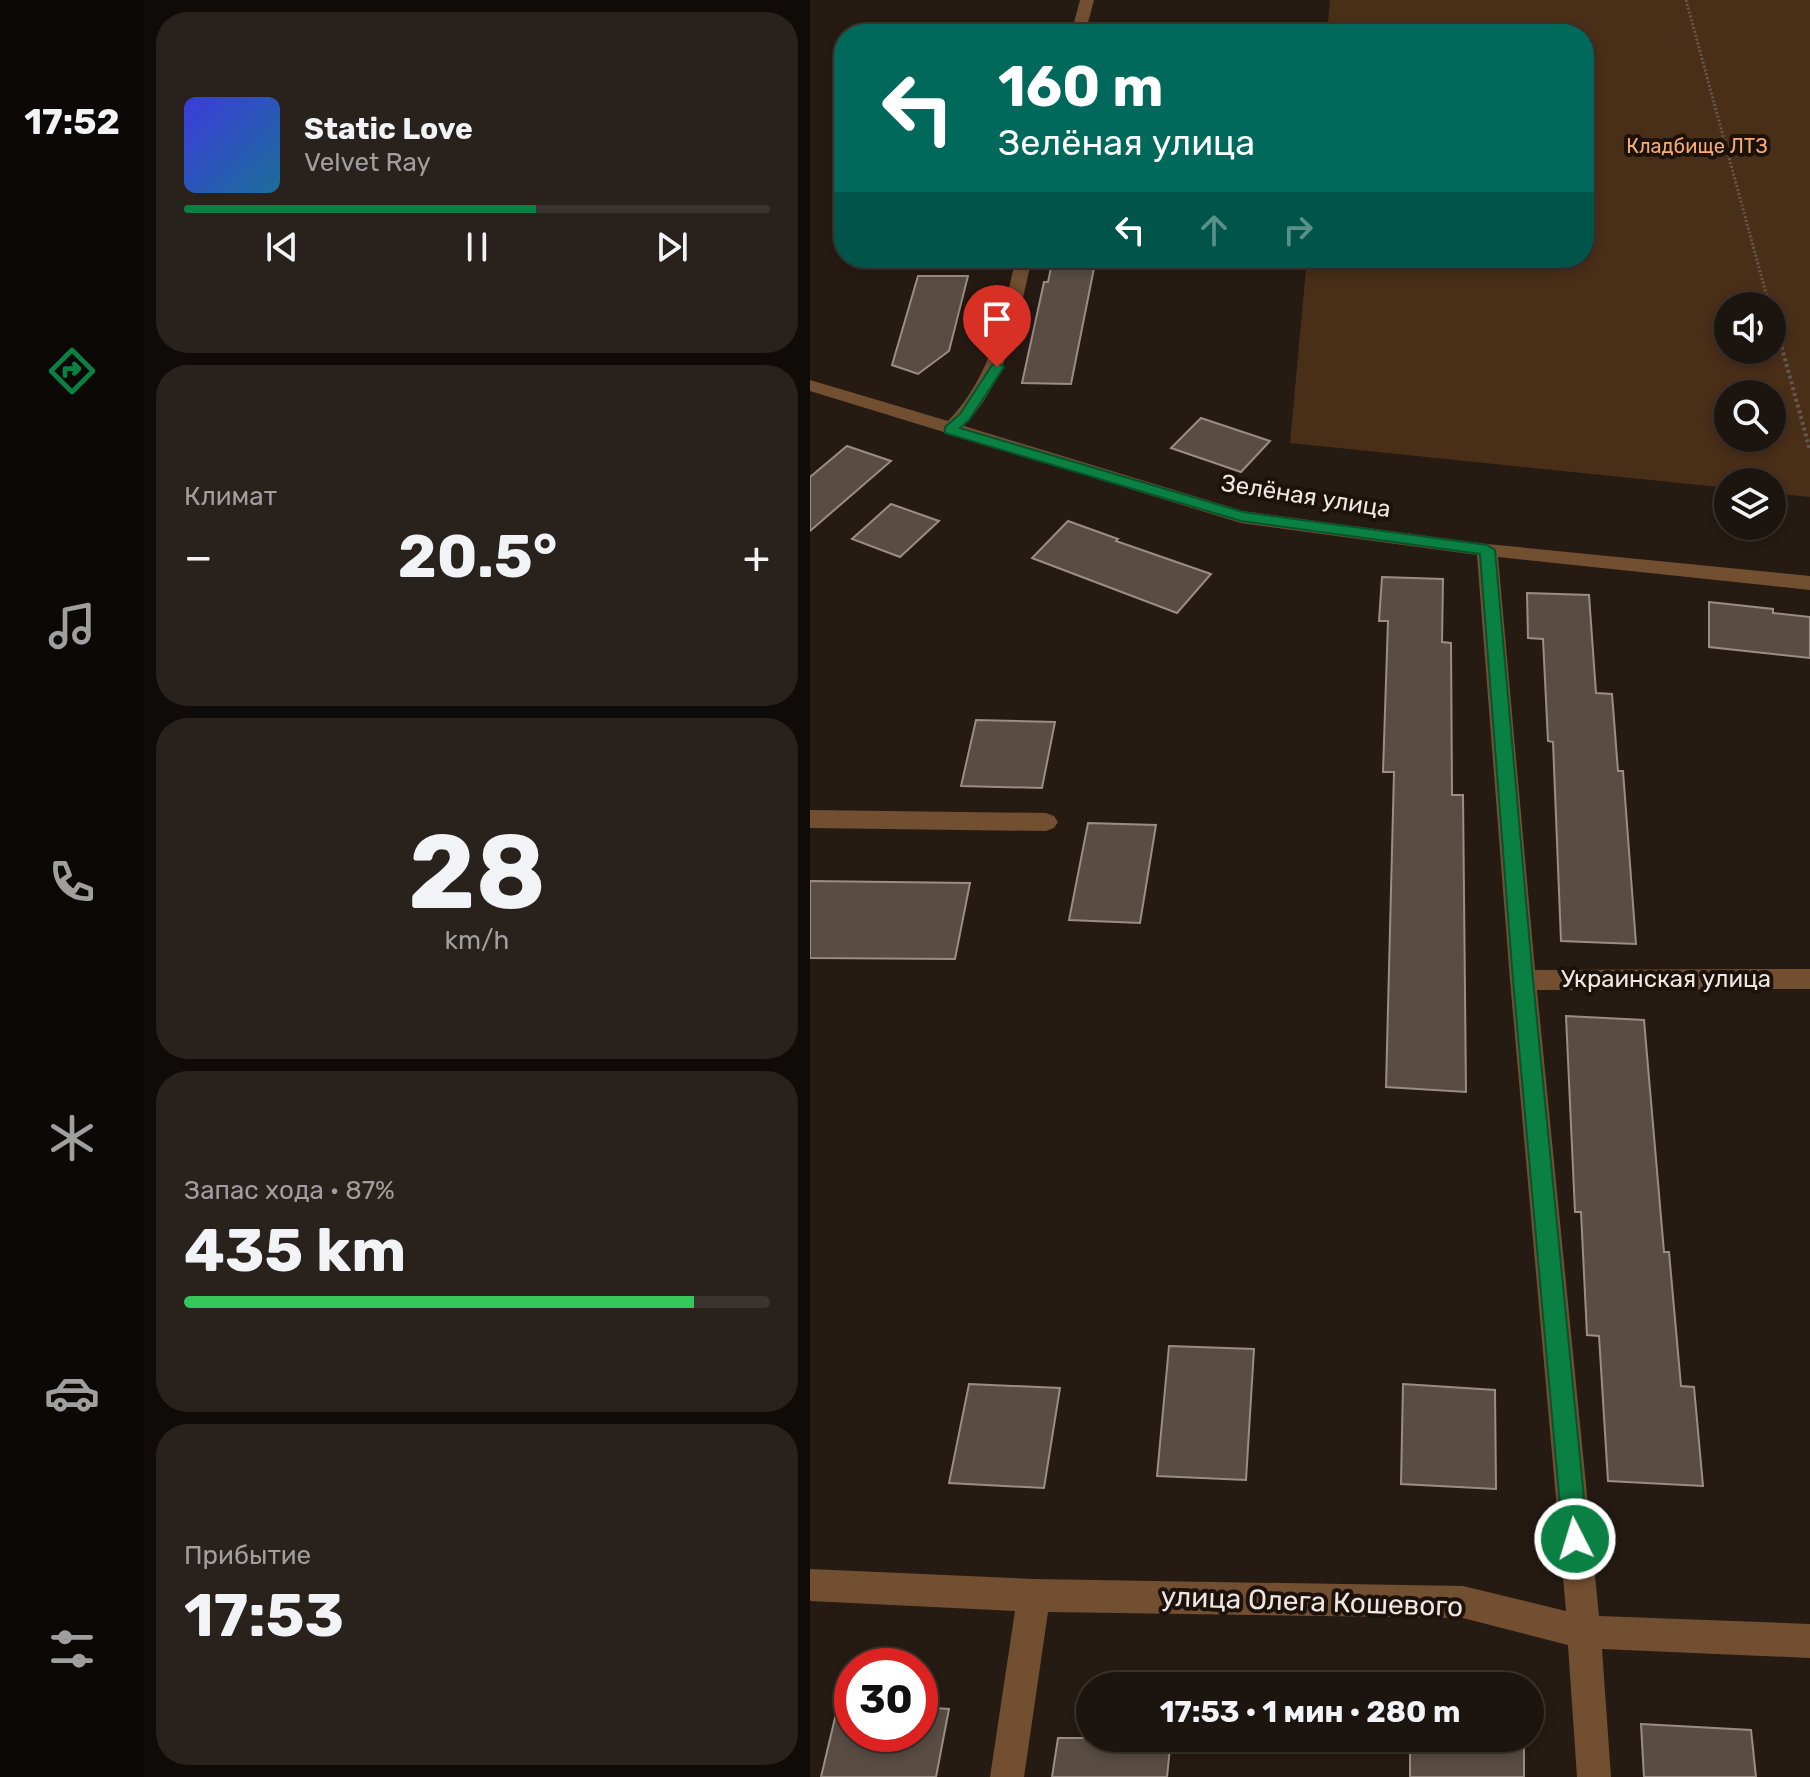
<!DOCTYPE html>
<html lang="ru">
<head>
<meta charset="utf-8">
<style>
	body { margin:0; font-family:Rubik,sans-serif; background:#29211c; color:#f1f3f6; height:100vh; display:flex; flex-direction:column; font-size:30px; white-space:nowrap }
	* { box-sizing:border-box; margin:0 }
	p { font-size:26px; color:#a09e9e }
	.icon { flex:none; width:44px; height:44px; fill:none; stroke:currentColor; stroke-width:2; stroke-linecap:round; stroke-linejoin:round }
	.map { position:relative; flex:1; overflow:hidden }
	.side { display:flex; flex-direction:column; gap:12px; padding:12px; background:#0f0b08; width:666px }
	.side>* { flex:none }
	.banner { position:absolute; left:24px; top:24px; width:760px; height:244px; border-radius:32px; box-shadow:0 4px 12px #0003,0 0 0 2px #3a332e; background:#00695c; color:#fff; overflow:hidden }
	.buttons { position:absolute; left:904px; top:292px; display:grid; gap:16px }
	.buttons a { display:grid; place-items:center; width:72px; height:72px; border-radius:50%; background:#1c140e; box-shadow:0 4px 12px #0003,0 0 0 2px #3a332e; font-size:40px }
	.speed { position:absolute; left:24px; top:1648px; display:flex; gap:16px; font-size:40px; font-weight:700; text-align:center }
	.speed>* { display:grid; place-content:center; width:104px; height:104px; border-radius:50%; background:#1c140e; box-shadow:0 4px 12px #0003,0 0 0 2px #3a332e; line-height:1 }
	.speed .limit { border:12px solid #d22; background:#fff; color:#111 }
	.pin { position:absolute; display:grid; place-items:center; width:68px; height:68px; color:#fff; margin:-82px -34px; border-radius:50% 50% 50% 0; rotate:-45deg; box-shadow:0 0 8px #0007 }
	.pin .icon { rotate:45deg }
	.me { position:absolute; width:88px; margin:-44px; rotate:355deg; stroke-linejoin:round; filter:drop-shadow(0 0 6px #0008) }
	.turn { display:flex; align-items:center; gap:28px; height:168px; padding:0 32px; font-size:36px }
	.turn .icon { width:104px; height:104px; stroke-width:2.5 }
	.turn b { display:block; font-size:56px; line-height:68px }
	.lanes { display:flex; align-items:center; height:76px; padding:0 32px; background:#0003; justify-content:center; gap:40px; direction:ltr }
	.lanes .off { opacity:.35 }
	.big { font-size:60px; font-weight:700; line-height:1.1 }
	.side .card { flex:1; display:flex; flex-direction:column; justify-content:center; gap:12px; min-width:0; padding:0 28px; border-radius:32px; background:#29211c }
	.side .dial { align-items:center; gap:0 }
	.dial b { font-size:104px; line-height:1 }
	.song { display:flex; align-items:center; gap:24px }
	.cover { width:96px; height:96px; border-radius:12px; background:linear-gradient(135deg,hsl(240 70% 55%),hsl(200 70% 35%)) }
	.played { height:8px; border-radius:4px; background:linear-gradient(90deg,#0b8043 60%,#3a332e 60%) }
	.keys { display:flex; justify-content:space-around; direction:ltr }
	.heat { display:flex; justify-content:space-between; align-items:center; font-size:44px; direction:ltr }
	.charge { height:12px; border-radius:6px; background:linear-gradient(90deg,#34c759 87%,#3a332e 0) }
	.trip { position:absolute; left:266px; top:1672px; width:468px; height:80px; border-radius:40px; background:#1c140e; box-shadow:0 4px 12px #0003,0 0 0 2px #3a332e; font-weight:700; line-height:80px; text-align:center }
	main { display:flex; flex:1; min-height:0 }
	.dock { display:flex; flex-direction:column; width:144px; justify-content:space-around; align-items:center; background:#0b0806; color:#a09e9e }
	.dock .icon { width:56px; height:56px }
	.dock .active { color:#0b8043 }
	.dock b { font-size:36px; color:#f1f3f6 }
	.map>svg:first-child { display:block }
</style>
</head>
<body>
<main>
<nav class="dock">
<b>17:52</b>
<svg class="icon active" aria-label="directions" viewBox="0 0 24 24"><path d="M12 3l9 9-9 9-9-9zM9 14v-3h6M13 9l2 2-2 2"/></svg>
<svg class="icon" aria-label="music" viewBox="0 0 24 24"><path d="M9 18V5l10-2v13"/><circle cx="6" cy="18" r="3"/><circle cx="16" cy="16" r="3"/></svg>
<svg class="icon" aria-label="phone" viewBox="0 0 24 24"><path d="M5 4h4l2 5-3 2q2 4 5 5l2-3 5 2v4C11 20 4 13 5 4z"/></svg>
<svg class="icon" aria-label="climate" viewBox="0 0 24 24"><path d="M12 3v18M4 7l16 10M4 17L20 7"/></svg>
<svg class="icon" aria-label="car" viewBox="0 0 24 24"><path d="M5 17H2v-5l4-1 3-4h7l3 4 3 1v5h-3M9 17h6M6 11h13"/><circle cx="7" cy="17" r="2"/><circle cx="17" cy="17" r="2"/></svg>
<svg class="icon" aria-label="filters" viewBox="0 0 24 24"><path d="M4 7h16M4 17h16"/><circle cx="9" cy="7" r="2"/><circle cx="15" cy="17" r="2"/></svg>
</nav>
<section class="side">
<div class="card">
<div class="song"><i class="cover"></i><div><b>Static Love</b><p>Velvet Ray</p></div></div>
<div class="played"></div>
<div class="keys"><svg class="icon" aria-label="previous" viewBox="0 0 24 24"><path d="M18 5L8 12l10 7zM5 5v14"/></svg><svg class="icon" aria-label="pause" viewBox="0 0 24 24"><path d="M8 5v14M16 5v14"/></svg><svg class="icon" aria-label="next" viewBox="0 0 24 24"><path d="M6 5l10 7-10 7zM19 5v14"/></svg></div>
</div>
<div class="card"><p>Климат</p>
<div class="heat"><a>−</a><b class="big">20.5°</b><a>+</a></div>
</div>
<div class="card dial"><b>28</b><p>km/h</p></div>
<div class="card"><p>Запас хода · 87%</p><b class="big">435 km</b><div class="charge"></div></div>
<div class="card"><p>Прибытие</p><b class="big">17:53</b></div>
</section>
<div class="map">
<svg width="1000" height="1777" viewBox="0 0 1000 1777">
	<rect width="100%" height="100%" fill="#261b13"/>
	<path fill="#492e18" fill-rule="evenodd" d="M520 0H1000V497L962 493V482H918V488L480 443 497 258H774V34H517ZM918 306H962V350H918ZM918 394H962V438H918Z"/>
	<path fill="#584c43" stroke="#9b8d84" stroke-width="2" d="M243 258H286L261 384 212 383 234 282H238Z
		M108 276H158L139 351 108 374 82 365Z
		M391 418 460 441 431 472 361 448Z
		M37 446 81 461 0 531V477Z
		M81 504 129 521 90 557 42 539Z
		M258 521 308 539 306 541 401 574 367 613 222 558Z
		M572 577 633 579 632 642 641 643 642 795H653L656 1092 576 1087 584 772H573L578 621H569Z
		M717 593 779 595 786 693 802 694 808 771H813L826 944 751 941 743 742 738 741 733 639 718 638Z
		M899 602 963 609V613L1000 617V658L899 647Z
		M166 720 245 722 232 788 151 786Z
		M278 823 346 825 330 923 259 920Z
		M0 881 160 883 145 959 0 958Z
		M756 1016 834 1020 854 1252H859L871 1386 884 1387 893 1486 798 1481 789 1336 777 1335 771 1212H765Z
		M359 1346 444 1349 436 1480 347 1476Z
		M159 1384 250 1388 234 1488 139 1483Z
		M593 1384 685 1390 686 1489 591 1484Z
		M29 1701 42 1702V1734H110V1707L139 1709 126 1777H11Z
		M831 1724 941 1730 946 1777H834Z
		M248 1738H361L357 1777H242Z
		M600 1738H714V1777H600Z"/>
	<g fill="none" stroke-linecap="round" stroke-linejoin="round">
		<path stroke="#635952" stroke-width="3" stroke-dasharray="2 2" stroke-linecap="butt" d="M876 0 957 297"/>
		<path stroke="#635952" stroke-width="4" stroke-dasharray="3 3" stroke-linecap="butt" d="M957 295 960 306
			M962 312 1000 450"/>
		<path fill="#734f32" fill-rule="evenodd" d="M270 0H284L275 34H261Z
			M206 258H222C208 319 198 379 154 426L433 511 677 544 1000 576V590L688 557 725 970 1000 969V989L727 990 789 1616 1000 1624V1658L792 1649 801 1777H767L758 1645 653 1618 238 1612 214 1777H180L205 1611 0 1601V1569L224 1579 653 1586 756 1611 700 980 667 555 431 523 0 391V380L138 421C182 376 192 317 206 258Z
			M0 810 236 813 244 816 248 822 244 828 236 831 0 828Z"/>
	</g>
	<path fill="#0b8043" stroke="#07532c" stroke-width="2" d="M187 363 194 367 159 420 150 428 433 512 677 545 685 550 723 980 778 1539 774 1548 765 1551 757 1548 753 1539 703 980 670 554 431 521 135 433V427L150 414 182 365Z"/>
	<g text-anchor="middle" stroke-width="8" stroke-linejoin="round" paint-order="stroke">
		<g font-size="20" fill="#f6ad75" stroke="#1c120b">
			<text x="887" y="153">Кладбище ЛТЗ</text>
		</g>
		<g font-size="24" fill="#eee6e1" stroke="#1c120b">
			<text transform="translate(496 496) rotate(9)" y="8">Зелёная улица</text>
			<text x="856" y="987">Украинская улица</text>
		</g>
		<g font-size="28" fill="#eee6e1" stroke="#1c120b">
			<text transform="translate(502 1601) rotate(2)" y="10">улица Олега Кошевого</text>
		</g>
	</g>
</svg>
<div class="buttons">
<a><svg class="icon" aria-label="sound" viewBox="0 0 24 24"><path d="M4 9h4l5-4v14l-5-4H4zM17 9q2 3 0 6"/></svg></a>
<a><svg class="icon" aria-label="search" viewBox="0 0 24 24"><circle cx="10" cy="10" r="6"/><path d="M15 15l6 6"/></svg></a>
<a><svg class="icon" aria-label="layers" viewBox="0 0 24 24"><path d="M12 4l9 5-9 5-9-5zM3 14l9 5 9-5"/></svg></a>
</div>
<div class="speed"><div class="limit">30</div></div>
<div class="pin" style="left:187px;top:367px;background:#d93025"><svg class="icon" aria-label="arrive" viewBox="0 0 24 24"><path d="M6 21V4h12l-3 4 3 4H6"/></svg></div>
<svg class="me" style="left:765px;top:1539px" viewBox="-20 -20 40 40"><circle r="17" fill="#0b8043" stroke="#fff" stroke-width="3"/><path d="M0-11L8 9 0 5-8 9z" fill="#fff"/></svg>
<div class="trip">17:53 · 1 мин · 280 m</div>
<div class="banner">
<div class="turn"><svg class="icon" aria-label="left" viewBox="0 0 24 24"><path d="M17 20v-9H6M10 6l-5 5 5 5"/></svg><div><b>160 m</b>Зелёная улица</div></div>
<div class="lanes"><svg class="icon" aria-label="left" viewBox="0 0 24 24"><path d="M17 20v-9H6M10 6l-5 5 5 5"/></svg><svg class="icon off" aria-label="ahead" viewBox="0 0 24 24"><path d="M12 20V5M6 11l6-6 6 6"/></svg><svg class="icon off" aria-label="right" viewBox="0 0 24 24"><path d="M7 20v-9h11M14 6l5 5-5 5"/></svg></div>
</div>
</div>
</main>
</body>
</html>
